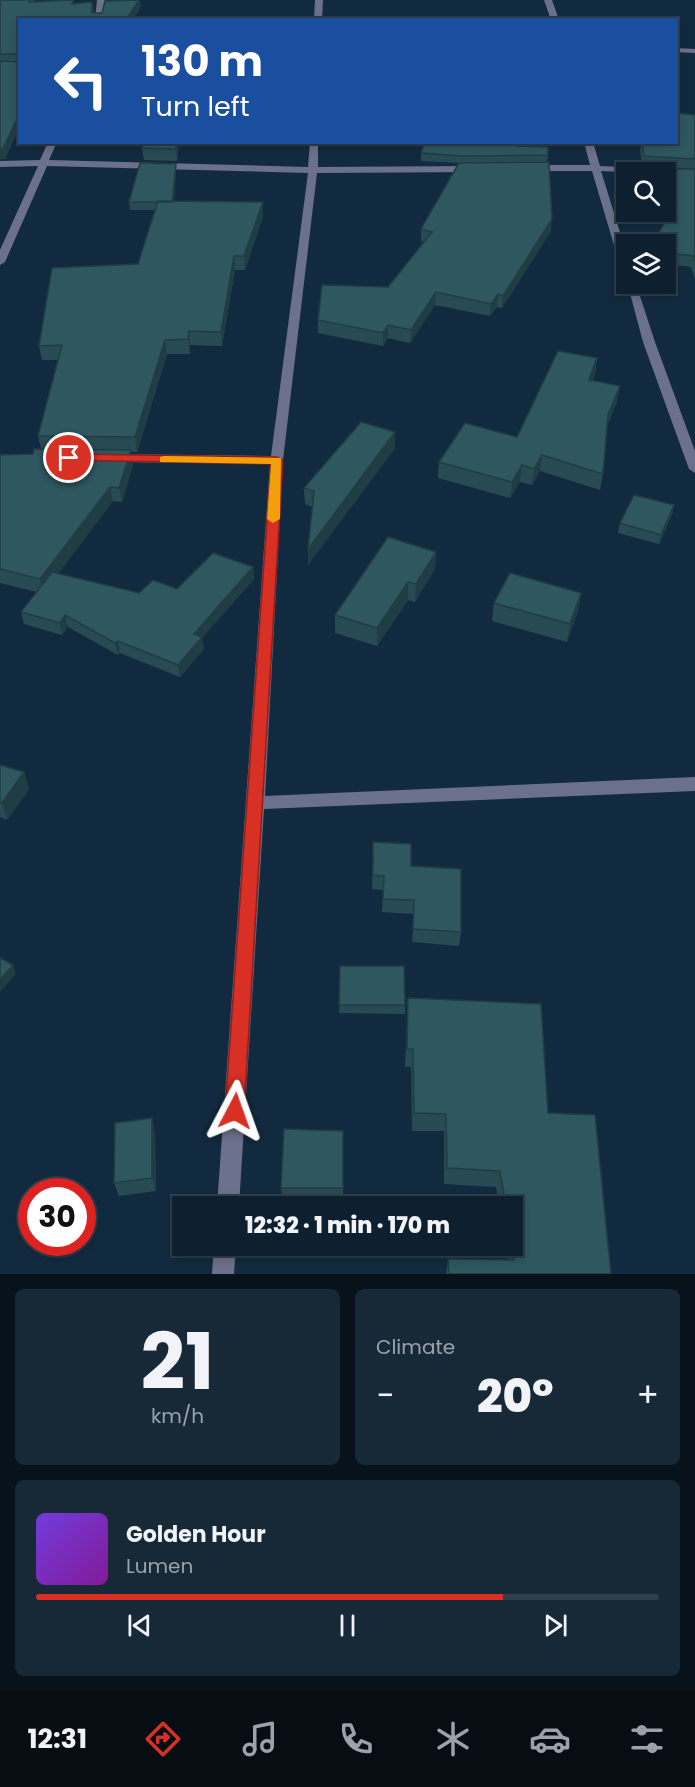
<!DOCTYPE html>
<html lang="en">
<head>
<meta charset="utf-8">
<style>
	body { margin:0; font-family:Poppins,sans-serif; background:#172837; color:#f1f3f6; height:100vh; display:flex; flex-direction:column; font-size:22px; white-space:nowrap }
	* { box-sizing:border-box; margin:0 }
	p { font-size:20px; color:#9ba3aa }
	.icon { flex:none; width:33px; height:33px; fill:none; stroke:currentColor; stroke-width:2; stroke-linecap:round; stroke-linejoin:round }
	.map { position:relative; height:1274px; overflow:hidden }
	.details { display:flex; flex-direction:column; gap:15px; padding:15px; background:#08121a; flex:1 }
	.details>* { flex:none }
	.hud { position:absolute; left:18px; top:18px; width:660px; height:126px; border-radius:0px; box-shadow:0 3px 9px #0003,0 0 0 2px #2e3e4b; background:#1a4fa0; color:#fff; overflow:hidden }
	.fabs { position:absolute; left:616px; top:162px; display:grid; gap:12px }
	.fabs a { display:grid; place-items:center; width:60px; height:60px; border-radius:0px; background:#0e202f; box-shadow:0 3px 9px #0003,0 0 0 2px #2e3e4b; font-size:30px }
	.speed { position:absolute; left:18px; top:1178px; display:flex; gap:12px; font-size:30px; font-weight:700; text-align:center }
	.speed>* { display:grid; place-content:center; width:78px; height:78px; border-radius:50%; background:#0e202f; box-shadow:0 3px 9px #0003,0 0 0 2px #2e3e4b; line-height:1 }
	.speed .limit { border:9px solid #d22; background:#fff; color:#111 }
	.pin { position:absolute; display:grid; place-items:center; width:51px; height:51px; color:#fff; margin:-26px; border:3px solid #fff; border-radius:50%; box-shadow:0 2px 6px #0007 }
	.me { position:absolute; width:66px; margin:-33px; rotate:4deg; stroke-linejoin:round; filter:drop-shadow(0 0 4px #0008) }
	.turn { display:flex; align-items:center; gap:21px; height:126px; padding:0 24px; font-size:27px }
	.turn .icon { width:78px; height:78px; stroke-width:2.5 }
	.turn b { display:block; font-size:42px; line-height:51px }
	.big { font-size:45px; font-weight:800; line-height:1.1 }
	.details .tile { flex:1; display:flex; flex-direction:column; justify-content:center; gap:9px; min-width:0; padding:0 21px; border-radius:9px; background:#172837 }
	.details .dial { align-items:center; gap:0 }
	.dial b { font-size:78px; line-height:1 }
	.song { display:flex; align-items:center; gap:18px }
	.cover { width:72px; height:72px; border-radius:9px; background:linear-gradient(135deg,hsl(260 70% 55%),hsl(290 70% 35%)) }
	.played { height:6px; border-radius:3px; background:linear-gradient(90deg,#d93025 75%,#2e3e4b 75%) }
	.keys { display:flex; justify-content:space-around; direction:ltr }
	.heat { display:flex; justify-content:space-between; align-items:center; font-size:33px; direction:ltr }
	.details .tiles { flex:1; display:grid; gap:15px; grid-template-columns:1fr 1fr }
	.tile:last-child { grid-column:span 2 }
	.trip { position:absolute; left:172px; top:1196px; width:351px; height:60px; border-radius:0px; background:#0e202f; box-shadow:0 3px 9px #0003,0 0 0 2px #2e3e4b; font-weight:800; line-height:60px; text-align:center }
	.menu { display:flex; height:96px; justify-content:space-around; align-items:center; background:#060d13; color:#9ba3aa }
	.menu .icon { width:42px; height:42px }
	.menu .on { color:#d93025 }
	.menu b { font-size:27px; color:#f1f3f6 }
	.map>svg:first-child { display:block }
</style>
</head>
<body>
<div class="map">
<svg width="695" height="1274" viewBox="0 0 695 1274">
	<rect width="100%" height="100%" fill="#122a3f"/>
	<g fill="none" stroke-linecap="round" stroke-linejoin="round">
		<path fill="#6c718b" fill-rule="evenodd" d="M97 0H105L103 20H95Z
			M315 0H323L322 20H314Z
			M544 0H552L559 20H551Z
			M676 48 695 49V53L676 52Z
			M48 142H57L49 160 308 167 310 142H318V167L475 166 480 169 475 172 317 173 283 460 265 796 695 777V791L264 809 239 1206H217L270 464 112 462 106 458 112 454 271 456 308 173 47 166 5 262 0 265V250L38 166 0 167V161L40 160Z
			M584 142H593L600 166 664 169 669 172 666 174 601 171 627 255V275L622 272 592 171H529L524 168 529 165H590Z
			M627 282 636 284 655 342 695 451V473L689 469 643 342Z
			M214 1245H236L234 1274H212Z"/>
	</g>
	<path fill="#284b53" d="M0 0H35L34 1 74 0V3L92 2 94 13H102L141 6 133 20H20V126L5 159H0Z
		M695 115V169L667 167 668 169H695V280L691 267 666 264V244L671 212H661H666V172H644L645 166H642L640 150 642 142H676Z
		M144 142H179L177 161 144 160 142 148Z
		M518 146 548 155 547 162 551 231 502 308 497 307 490 316 435 305 410 343 388 338 383 346 318 333V320L388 287 424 242 421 241V229L458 163 421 161V153Z
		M176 164V172L174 202H263V216L245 270H235L222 346 190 345V354H167L137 452H131L133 465 122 502 113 501 58 574 139 593 177 589 253 567 254 579 202 638 204 649 180 677 120 653 118 655 68 627 62 635 24 624 21 612 37 592 0 583V455L33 454 41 449 38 436 58 360H42L39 346 138 264 155 210H130L129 202Z
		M597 358 595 374 592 381 617 402 607 426 603 474 600 490 540 471 532 485 520 482 510 498 438 478 439 462 517 437Z
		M395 448 308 565 313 507 305 504 304 488Z
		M674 505 672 515 659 544 618 533 620 523Z
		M436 552 435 569 415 602 408 600 377 646 335 633V615Z
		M581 593 578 611 567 642 492 621 494 603Z
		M0 765 24 772 29 789 7 820 0 817Z
		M373 842 411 866 461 932 459 946 412 942 414 914 382 912 383 890 372 889Z
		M340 966 405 1005V1014L339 1013Z
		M408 998 548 1113 611 1274H446L448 1259 508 1260 505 1245H513V1206H499L496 1187 444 1184V1131H412L411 1067H405Z
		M343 1131V1195H282L281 1188Z
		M155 1133 156 1191 119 1196 114 1183Z"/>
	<path fill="#203d43" d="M139 0H140L141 6 133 20H126Z
		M20 112V126L5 159H0V149Z
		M177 142H179L177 161 176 149Z
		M176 164V172L173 210 172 202Z
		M263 202V216L245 270 244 256Z
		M552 219 551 231 502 308 503 296Z
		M234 256 235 270 222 346 221 332Z
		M436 292 435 305 410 343 411 330Z
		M498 294 497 307 490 316 491 304Z
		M388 325V338L383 346V333Z
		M189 331 190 345V354L188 339Z
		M165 340 167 354 137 452 135 437Z
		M597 358 595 374 586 396 589 380Z
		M620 386 617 402 605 431 608 415Z
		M395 432V448L308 565V549Z
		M131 450 133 465 122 502 119 488Z
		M542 455 540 471 532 485 534 469Z
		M522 465 520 482 510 498 512 482Z
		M110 487 113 501 43 594 40 579Z
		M674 505 672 515 659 544 661 535Z
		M436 552 435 569 415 602 416 584Z
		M253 567 254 579 202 638 204 649 180 677 178 665 194 634Z
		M408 582V600L377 646V628Z
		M581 593 578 611 567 642 570 624Z
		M65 615 68 627 62 635 60 623Z
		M118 641 120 653 118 655 115 643Z
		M24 772 29 789 7 820 2 803Z
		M13 965 16 974 0 992V980Z
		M152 1118 155 1133 156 1191 152 1178Z"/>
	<path fill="#2e5760" stroke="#203d43" stroke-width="1.5" d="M0 0H29V2L73 0 72 4 92 2V13H102L105 1 139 0 126 20H20V55L18 54H0Z
		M20 59V112L3 149H0V61L18 62Z
		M676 113 695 115V159L644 156 642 142H676Z
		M144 142H177L176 149 142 148Z
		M425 142H518V146L548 147V155L464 156 421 153Z
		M549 162 552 219 503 296 498 294 491 304 436 292 411 330 388 325 383 333 318 320 322 285 388 287 432 232 421 229 459 163Z
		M140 163 176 164 172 202H129Z
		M645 164 666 165 668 169H695V261L694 256 666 253V244H652L677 202H666V172H646Z
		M158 201 263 202 244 256H234L221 332 189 331 188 339 165 340 135 437 38 436 62 345 39 346 52 268 138 264Z
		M558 351 597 358 589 380 620 386 608 415 603 474 542 455 534 469 522 465 512 482 439 462 465 423 517 437Z
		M361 422 395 432 308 549 314 491 304 488Z
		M34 449 131 450 119 488 110 487 40 579 0 569V455L33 454Z
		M634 495 674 505 661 535 620 523Z
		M388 537 436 552 416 584 408 582 377 628 335 615Z
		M213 553 253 567 194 634 202 637 178 665 118 641 115 643 65 615 60 623 21 612 52 572 139 593 153 580 177 589Z
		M510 573 581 593 570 624 494 603Z
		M0 765 24 772 2 803H0Z
		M373 842 411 844V866L461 869V932L413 929 414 900 383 899 384 876 373 875Z
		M0 958 13 965 0 980Z
		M340 966H404L405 1005H339Z
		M408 998 541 1004 548 1113 595 1115 611 1274H449L448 1259 514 1260 512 1245H513V1206H506L500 1171 447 1168 446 1114 414 1113 413 1049H407Z
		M152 1118V1178L114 1183 115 1123Z
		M284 1129 343 1131V1188H281Z"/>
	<path fill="#d93025" stroke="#8d1f18" stroke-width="1.5" d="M69 454 277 457 283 460 244 1111 241 1118 235 1120 228 1118 225 1111 271 464 65 460 63 458Z"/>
	<path fill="#f59e0b" d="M164 456 281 458 280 519 273 523 267 519 271 464 160 462V457Z"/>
</svg>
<div class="fabs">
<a><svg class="icon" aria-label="search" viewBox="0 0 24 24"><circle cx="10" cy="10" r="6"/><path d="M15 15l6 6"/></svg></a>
<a><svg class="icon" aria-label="layers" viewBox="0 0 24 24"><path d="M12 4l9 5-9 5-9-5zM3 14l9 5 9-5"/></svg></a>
</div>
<div class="speed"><div class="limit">30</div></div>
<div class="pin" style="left:69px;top:458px;background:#d93025"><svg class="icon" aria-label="arrive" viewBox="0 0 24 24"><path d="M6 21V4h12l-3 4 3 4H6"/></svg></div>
<svg class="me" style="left:235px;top:1111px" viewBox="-20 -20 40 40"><path d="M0-17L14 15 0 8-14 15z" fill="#d93025" stroke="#fff" stroke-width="4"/></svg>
<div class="trip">12:32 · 1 min · 170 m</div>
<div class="hud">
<div class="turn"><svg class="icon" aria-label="left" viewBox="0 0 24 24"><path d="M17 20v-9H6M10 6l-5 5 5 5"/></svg><div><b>130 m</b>Turn left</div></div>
</div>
</div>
<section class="details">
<div class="tiles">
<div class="tile dial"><b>21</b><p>km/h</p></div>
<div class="tile"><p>Climate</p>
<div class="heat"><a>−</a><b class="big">20°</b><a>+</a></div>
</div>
<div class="tile">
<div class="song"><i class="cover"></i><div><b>Golden Hour</b><p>Lumen</p></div></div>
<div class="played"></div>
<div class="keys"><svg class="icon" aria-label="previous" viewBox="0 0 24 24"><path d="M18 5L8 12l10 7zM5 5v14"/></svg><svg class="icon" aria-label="pause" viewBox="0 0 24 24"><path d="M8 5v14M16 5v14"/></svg><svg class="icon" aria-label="next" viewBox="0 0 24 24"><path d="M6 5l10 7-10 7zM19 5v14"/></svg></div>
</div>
</div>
</section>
<nav class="menu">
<b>12:31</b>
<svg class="icon on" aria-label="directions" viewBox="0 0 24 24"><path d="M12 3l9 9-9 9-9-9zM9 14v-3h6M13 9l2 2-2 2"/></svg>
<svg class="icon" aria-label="music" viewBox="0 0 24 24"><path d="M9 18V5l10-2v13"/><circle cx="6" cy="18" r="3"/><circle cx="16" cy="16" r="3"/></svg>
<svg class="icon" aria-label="phone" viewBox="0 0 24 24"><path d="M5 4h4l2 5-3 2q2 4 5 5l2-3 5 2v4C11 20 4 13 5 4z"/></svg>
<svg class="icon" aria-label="climate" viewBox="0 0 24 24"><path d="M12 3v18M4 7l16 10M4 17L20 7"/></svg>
<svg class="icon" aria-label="car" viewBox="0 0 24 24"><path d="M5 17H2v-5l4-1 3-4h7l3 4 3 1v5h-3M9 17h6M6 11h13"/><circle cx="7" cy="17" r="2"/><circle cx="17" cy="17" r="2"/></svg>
<svg class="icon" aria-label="filters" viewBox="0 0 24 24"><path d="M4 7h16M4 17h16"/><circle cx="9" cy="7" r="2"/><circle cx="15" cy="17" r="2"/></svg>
</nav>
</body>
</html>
